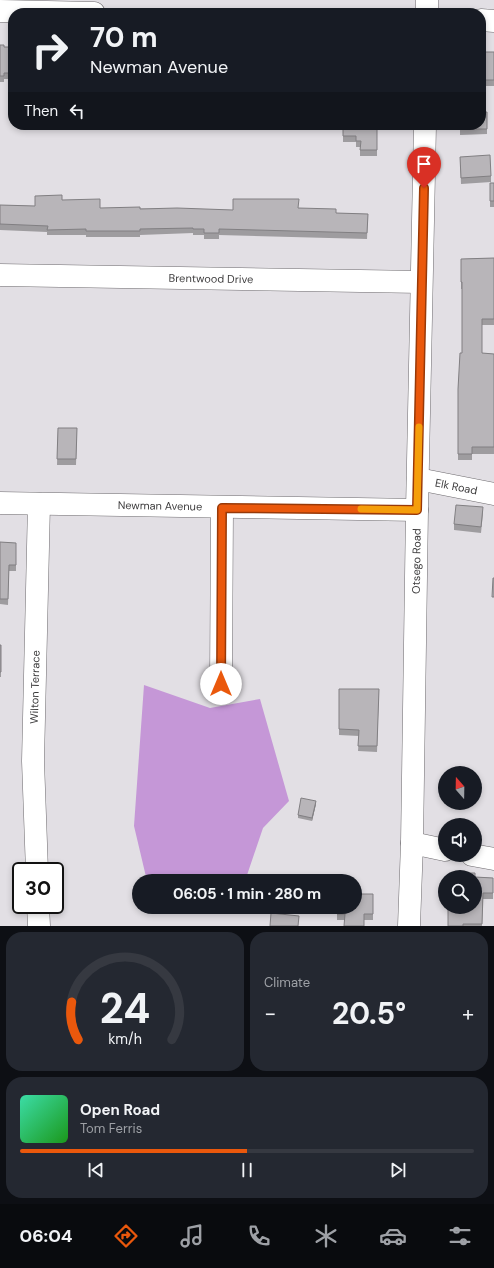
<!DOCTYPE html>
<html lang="en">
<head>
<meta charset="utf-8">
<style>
	body { margin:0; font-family:"DM Sans",sans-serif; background:#242831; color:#f1f3f6; height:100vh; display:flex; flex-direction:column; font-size:15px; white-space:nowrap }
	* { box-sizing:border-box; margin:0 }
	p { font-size:13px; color:#9ea1a6 }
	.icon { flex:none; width:22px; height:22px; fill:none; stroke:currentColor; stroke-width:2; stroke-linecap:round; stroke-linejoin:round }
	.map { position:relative; height:926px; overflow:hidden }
	.panel { display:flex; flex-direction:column; gap:6px; padding:6px; background:#0d0f14; flex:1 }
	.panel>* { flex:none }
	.top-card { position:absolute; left:8px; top:8px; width:478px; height:122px; border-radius:16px; box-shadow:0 2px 6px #0003; background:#171b24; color:#f1f3f6; overflow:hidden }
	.needle { width:26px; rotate:340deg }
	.tools { position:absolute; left:438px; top:766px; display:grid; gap:8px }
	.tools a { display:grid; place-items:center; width:44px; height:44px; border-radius:50%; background:#171b24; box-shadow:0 2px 6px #0003; font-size:20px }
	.speed { position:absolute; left:12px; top:862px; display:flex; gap:8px; font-size:20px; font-weight:700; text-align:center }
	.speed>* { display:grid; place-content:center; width:52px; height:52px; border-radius:50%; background:#171b24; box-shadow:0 2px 6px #0003; line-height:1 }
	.speed .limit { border:2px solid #111; border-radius:6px; background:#fff; color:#111 }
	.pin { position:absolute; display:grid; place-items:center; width:34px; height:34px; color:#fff; margin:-41px -17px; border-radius:50% 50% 50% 0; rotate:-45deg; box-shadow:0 0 4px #0007 }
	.pin .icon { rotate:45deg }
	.me { position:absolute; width:44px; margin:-22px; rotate:0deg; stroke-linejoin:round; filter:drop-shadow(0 0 3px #0008) }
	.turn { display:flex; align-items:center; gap:14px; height:84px; padding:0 16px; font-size:18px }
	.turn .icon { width:52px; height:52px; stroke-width:2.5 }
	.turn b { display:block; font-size:28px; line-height:34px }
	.then { display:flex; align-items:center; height:38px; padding:0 16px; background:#0003; gap:8px; font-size:15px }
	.big { font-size:30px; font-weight:700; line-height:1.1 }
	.panel .widget { flex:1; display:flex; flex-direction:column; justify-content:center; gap:6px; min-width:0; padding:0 14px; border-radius:16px; background:#242831 }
	.panel .dial { align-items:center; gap:0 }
	.dial svg { height:104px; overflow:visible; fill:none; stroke:#363941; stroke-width:7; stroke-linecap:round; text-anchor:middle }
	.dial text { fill:#f1f3f6; stroke:none }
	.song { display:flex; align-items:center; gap:12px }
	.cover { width:48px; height:48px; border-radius:6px; background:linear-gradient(135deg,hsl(160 70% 55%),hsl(120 70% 35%)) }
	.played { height:4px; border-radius:2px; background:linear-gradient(90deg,#ea580c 50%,#363941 50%) }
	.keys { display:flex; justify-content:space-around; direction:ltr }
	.heat { display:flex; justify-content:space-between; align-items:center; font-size:22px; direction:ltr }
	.panel .tiles { flex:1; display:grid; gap:6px; grid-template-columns:1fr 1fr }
	.widget:last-child { grid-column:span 2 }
	.trip { position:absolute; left:132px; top:874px; width:230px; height:40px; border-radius:20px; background:#171b24; box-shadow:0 2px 6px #0003; font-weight:700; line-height:40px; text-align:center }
	.tab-bar { display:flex; height:64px; justify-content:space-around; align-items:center; background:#090b0e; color:#9ea1a6 }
	.tab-bar .icon { width:28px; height:28px }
	.tab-bar .active { color:#ea580c }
	.tab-bar b { font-size:18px; color:#f1f3f6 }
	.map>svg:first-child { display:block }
</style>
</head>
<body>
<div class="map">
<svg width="494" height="926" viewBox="0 0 494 926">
	<rect width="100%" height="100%" fill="#e2dfe4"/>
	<path fill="#c597d7" d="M144 685 210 708 260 699 289 801 263 828 245 881H147L134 826Z"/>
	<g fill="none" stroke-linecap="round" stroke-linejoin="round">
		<g stroke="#6e6b6f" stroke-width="23">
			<g id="minor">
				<path d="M427 0V13"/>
				<path d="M0 11 94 13"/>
				<path d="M481 20 494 21"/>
				<path id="s1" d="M0 275 421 282"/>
				<path id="s2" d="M418 479 494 494"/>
				<path id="s3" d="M0 503 417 510"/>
				<path d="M221 684 222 508"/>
				<path d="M412 843 445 850"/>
				<path d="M472 855 494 859"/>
				<path id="s4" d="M37 871 33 761 39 504"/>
				<path d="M38 905 39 926"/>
				<path id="s5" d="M409 926 412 843 417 510 425 125"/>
			</g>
		</g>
		<use href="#minor" stroke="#fff" stroke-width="22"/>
	</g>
	<path fill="#9e9c9f" d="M0 45 4 47H13V79H4V82H0Z
		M481 52H494V86H481Z
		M487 112V134L460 135V125Z
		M343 125H377V156H360V147H356V142H343Z
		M460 157 491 176V182L461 184Z
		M490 183H494V207H490Z
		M62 200 100 208 233 210 299 208 336 213 368 214 367 239 219 235V239H204V235H193V233L140 235V237H86V235H47V232L0 230V205L35 206Z
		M494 258V325H482V353L494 354V454H472V460H458V389L462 353V289H461V259Z
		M58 428H77L76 465H57Z
		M483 513 481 533 454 530V524Z
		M0 542 16 543V571H9L8 605 0 604Z
		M0 645H1V677H0Z
		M339 689H379L377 752 358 751 359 736 339 735Z
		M316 804 312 821 298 818V815Z
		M475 877 493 878V899H483L482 926H448Z
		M373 894V920H337V907Z"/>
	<path fill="#817f82" d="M316 801V804L312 821V818Z"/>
	<path fill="#b8b5b9" stroke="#817f82" d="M0 45H4V47H13V73H4V76H0Z
		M481 52H494V80H481Z
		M481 112H487V129H460V125H481Z
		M343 125H377V150H360L361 141H356V136H343Z
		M490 155 491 176 461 178 460 157Z
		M490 183H494V201H490Z
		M62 195V200L100 199V208L140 207V209L177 208 233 210V199H299L298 208 336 209V213L368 214 367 233 219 229V233H204V229H193V228L140 229V231H86V229L47 230 48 226 0 224V205L35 206V196Z
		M494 258V319H482V353L494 354V447H472V454H458V389L460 353H462V282H461V259Z
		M58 428H77L76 459H57Z
		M456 505 483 507 481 527 454 524Z
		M0 542 16 543V565H9L8 599H0Z
		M493 578H494V597H492Z
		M0 645H1V672H0Z
		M339 689H379L377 746H358L359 730 339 729Z
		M301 798 316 801 312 818 298 815Z
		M449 873H475V877L493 878V893H483L482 924H463V926H448V907H475V877H449Z
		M355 894H373V914H364V926H344L345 914H337V907H355Z
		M271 913 299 916 298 926H270Z"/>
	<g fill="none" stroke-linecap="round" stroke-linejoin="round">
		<g stroke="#983908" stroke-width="10">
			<path id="route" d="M221 684 222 508 417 510 424 188"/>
		</g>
		<use href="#route" stroke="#ea580c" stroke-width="7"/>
		<path stroke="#f59e0b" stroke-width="7" d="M361 509 417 510 419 427"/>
	</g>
	<g text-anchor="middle" stroke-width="4" stroke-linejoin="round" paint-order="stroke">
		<g font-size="11" fill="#3c3b3c" stroke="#fff">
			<text dy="4" stroke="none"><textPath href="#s1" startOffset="211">Brentwood Drive</textPath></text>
			<text dy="4" stroke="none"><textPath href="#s2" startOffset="39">Elk Road</textPath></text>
			<text dy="4" stroke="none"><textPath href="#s3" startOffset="160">Newman Avenue</textPath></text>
			<text dy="4" stroke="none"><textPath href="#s5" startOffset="365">Otsego Road</textPath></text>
			<text dy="4" stroke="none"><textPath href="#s4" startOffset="184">Wilton Terrace</textPath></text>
		</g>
	</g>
</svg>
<div class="tools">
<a><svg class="needle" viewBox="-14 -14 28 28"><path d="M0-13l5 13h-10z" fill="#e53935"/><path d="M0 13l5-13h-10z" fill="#9ea1a6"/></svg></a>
<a><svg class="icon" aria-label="sound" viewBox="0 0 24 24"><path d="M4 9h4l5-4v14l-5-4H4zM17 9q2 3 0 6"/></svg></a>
<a><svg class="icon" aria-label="search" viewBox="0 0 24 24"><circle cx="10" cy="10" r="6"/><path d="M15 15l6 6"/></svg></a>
</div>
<div class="speed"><div class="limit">30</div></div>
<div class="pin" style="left:424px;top:188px;background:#d93025"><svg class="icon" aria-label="arrive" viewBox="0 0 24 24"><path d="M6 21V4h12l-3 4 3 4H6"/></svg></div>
<svg class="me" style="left:221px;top:684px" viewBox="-20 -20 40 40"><circle r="19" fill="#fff"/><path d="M0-13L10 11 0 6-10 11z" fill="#ea580c"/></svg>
<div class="trip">06:05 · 1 min · 280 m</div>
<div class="top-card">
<div class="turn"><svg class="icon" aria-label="right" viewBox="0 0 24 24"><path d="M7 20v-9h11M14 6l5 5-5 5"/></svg><div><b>70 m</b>Newman Avenue</div></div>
<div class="then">Then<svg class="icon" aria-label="left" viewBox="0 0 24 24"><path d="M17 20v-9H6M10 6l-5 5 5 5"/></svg></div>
</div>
</div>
<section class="panel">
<div class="tiles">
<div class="widget dial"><svg viewBox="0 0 100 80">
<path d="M14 69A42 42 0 1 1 86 69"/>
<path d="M14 69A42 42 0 0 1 9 40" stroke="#ea580c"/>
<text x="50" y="56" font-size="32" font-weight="700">24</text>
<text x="50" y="72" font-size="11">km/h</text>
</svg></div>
<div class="widget"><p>Climate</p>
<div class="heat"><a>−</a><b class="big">20.5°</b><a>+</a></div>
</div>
<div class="widget">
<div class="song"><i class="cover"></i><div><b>Open Road</b><p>Tom Ferris</p></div></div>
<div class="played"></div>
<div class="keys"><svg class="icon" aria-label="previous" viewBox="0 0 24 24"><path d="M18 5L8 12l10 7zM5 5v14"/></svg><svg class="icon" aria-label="pause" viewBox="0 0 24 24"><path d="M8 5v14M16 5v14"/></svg><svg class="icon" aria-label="next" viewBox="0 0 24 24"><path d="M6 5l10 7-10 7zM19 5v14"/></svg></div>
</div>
</div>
</section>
<nav class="tab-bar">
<b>06:04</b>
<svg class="icon active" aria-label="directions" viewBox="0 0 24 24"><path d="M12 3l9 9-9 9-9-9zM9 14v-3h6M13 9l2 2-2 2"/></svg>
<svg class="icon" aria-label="music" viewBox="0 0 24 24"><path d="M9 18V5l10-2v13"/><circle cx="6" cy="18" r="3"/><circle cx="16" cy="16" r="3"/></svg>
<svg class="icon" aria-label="phone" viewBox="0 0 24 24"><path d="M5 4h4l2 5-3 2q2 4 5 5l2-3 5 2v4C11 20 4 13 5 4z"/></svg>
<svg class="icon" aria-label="climate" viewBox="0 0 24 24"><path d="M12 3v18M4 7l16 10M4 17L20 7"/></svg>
<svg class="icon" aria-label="car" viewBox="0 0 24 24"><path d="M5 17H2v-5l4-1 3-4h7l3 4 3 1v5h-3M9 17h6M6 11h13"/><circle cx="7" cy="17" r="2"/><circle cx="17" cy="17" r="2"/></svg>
<svg class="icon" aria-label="filters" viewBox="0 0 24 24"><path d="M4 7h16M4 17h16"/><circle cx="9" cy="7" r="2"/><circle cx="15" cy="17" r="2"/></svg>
</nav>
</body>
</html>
